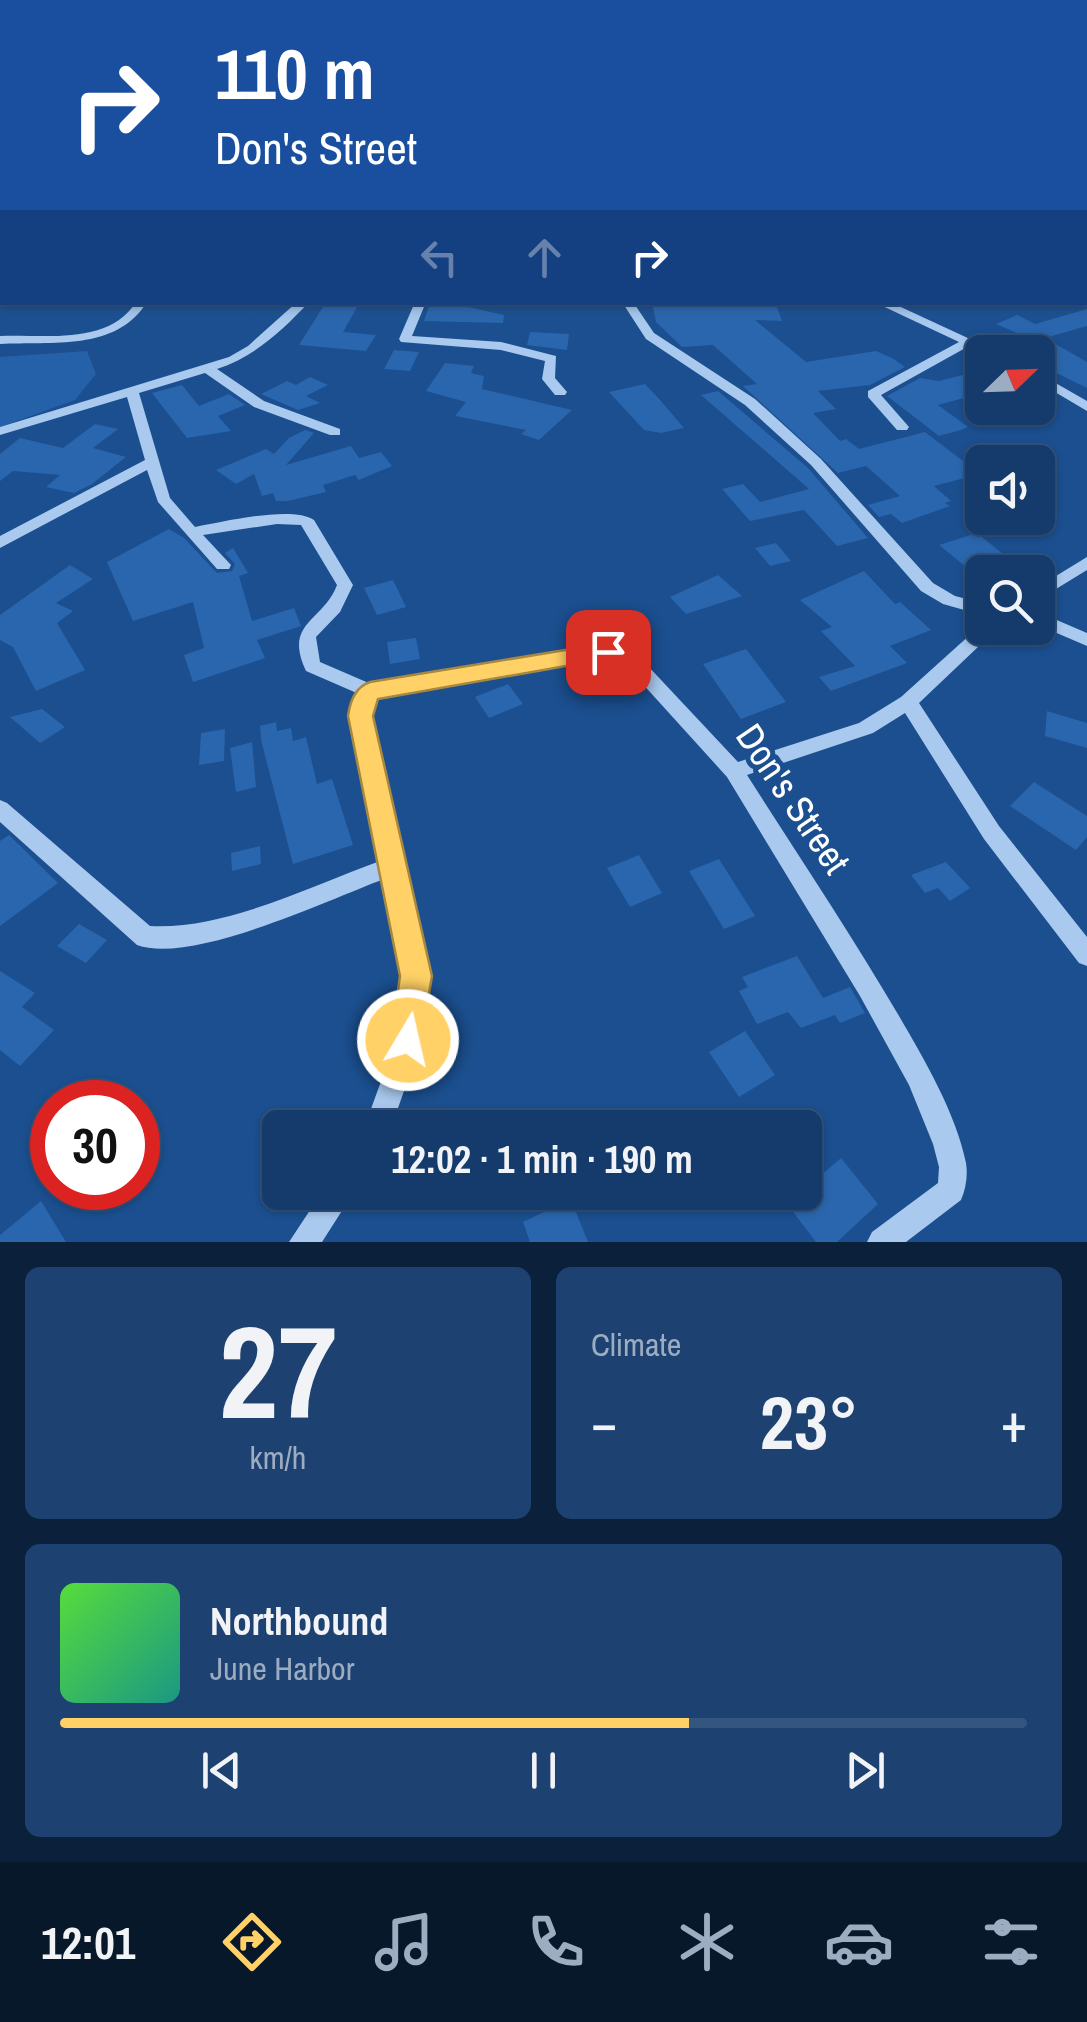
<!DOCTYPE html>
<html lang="en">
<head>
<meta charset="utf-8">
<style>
	body { margin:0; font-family:"Archivo Narrow",sans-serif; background:#1d4271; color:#f1f3f6; height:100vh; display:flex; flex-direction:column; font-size:38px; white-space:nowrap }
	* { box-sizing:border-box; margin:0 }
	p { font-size:32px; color:#9dadc1 }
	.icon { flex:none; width:55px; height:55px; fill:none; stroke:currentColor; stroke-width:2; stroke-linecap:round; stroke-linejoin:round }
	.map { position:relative; height:1242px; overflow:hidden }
	.panel { display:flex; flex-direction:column; gap:25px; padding:25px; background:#0b203b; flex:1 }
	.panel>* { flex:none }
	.banner { position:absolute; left:0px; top:0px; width:1088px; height:305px; box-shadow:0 2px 8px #0004,0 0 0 2px #33557e; background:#1a4fa0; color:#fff; overflow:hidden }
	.needle { width:65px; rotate:67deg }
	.fabs { position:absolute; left:965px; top:335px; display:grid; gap:20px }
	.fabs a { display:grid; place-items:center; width:90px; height:90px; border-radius:15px; background:#143b6b; box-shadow:0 2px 8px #0004,0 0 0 2px #33557e; font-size:50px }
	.speed { position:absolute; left:30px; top:1080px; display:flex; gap:20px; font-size:50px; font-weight:700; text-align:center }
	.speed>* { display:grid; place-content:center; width:130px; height:130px; border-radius:50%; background:#143b6b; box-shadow:0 2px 8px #0004,0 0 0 2px #33557e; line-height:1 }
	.speed .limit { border:15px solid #d22; background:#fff; color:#111 }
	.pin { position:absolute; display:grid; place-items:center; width:85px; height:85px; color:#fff; margin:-42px; border-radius:20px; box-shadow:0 5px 15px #0006 }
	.me { position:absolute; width:110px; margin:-55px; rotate:9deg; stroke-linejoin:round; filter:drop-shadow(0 0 8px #0008) }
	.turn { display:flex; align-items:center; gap:35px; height:210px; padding:0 50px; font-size:45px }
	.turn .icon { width:130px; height:130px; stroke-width:2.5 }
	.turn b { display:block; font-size:70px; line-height:85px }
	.lanes { display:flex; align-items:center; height:95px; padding:0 50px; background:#0003; justify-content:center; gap:50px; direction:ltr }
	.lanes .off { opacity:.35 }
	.big { font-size:75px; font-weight:800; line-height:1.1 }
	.panel .tile { flex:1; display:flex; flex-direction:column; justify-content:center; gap:15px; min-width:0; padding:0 35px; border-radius:15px; background:#1d4271 }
	.panel .dial { align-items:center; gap:0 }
	.dial b { font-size:130px; line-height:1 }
	.song { display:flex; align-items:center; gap:30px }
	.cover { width:120px; height:120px; border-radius:15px; background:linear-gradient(135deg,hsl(110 70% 55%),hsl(170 70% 35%)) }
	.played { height:10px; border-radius:5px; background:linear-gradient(90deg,#ffd166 65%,#33557e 65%) }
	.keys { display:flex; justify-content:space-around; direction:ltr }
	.heat { display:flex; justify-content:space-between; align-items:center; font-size:55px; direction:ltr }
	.panel .tiles { flex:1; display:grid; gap:25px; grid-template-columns:1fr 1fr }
	.tile:last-child { grid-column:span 2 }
	.trip { position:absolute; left:262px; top:1110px; width:560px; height:100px; border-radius:15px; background:#143b6b; box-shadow:0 2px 8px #0004,0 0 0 2px #33557e; font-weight:800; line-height:100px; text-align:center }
	.tab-bar { display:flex; height:160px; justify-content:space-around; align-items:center; background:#08182b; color:#9dadc1 }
	.tab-bar .icon { width:70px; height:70px }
	.tab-bar .on { color:#ffd166 }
	.tab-bar b { font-size:45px; color:#f1f3f6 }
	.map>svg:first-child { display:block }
</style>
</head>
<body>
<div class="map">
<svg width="1087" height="1242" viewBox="0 0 1087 1242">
	<rect width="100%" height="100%" fill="#1b4f8f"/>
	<path fill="#2461a8" d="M87 351 96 374 75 400 0 427V357Z"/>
	<path fill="#2a66ad" d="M326 302H360L343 332 376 335 366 351 299 345Z
		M677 302H729L726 307 776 304 782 321 755 320 806 362 876 351 892 358 905 367 870 385 818 391 836 409 813 413 840 441 846 439 859 449 925 432 980 474 934 486 951 501 945 503 950 506 902 523 891 514 879 517 868 505 900 496 866 466 838 473 743 386 757 384 713 345 682 347 656 322 653 307H680Z
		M429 306 460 305 504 315 503 323 424 321Z
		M1087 309V326L1045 338 1087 362V388L1038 364V352H1015L998 345 1019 334 996 324 1017 315 1035 324Z
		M530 332 569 334 567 350 527 345Z
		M394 350 419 352 410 371 384 369Z
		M445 363 474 366 471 373 484 376 482 389 572 410 539 440 521 434 526 430 455 416 466 402 426 391Z
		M982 370V393L938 405 968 427 961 430 939 436 887 396 920 378 939 381Z
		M310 377 328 385 306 396 320 403 298 410 261 394 287 381 296 385Z
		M645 384 661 401 684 428 661 433 644 430 609 392Z
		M182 385 199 406 229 394 245 405 218 416 231 431 187 438 152 393Z
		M718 391 808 468 868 538 837 546 804 510 750 521 722 489 743 484 760 502 809 489 701 395Z
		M95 424 118 429 93 448 126 457 92 484 74 493 46 487 60 475 13 471 0 481V454L20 438 63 448Z
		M305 430 314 433 286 465 351 446 359 458 381 452 392 466 359 480 355 475 323 485 326 492 288 501H276L273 493 262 496 254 474 236 484 216 470 266 449 274 454 289 438Z
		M169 529 184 538 217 573 232 571 235 564 225 553 233 548 248 573 239 576 252 621 294 608 301 626 257 640 265 658 193 682 184 655 204 648 193 602 133 621 107 562Z
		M977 533 1009 559 971 571 939 545Z
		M776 543 791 561 770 566 755 548Z
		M70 565 93 579 56 603 73 611 57 623 85 670 36 691 13 647 0 640V615Z
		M864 571 895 604 900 602 931 630 890 646 907 663 831 691 819 677 855 666 821 631 832 627 800 600Z
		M718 575 742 596 686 614 670 597Z
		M393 580 406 607 377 615 364 588Z
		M416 638 420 659 390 664 387 642Z
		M746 649 786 702 741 719 703 664Z
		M508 684 523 704 489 718 475 697Z
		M42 709 65 727 40 743 10 717Z
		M1047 711 1087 723V748L1045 736Z
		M276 722 277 731 291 728 293 741 306 737 317 784 332 779 353 845 293 864 261 740 260 726Z
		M225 729 224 761 199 765 201 733Z
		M252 742 256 787 236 792 230 748Z
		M1034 782 1087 816V837L1076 850 1010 806Z
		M9 835 58 883 0 926V841Z
		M260 846 261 864 232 871 231 853Z
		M639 855 662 893 630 907 607 868Z
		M719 859 755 916 724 929 689 871Z
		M946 862 970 888 950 901 938 888 925 893 911 875Z
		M79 924 107 940 86 963 57 946Z
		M797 956 823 998 850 987 865 1013 840 1023 835 1015 801 1028 788 1012 757 1024 739 991 748 987 742 977Z
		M0 971 35 993 22 1007 54 1030 20 1066 0 1050Z
		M745 1031 775 1075 739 1097 709 1052Z
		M841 1158 878 1204 837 1242H816L787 1204Z
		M560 1192H568L588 1242H530L523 1222 544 1212 541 1201Z
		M41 1201 66 1242H0V1235Z"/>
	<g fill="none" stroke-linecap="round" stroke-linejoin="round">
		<path fill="#a9c9ee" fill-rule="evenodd" d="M1087 196V202L1085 203V197Z
			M1085 280H1087V287H1085Z
			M136 302H147C116 352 51 341 0 344V336C45 334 108 346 136 302Z
			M297 302H309C282 331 254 357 217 369L264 401 340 429V435H330L254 407 205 373 139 393 170 498 195 527C223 522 292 505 314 520L353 585 340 612 316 637 320 662 371 684 588 647 632 649 738 762 859 723 901 697 982 624V628H998L919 703 999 826 1087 937V966L1079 963 984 839 905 713 873 733 747 775C798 855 851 934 899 1016 924 1059 956 1113 966 1163 968 1175 966 1189 961 1200L906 1242H867L872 1232 938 1183 939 1167 933 1144 909 1085 860 996 727 777 621 660 588 659 377 697 370 716 428 976 417 1054 391 1128H364L391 1054 404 976 384 879C328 900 191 965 137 945L0 822V800L7 803 150 926C225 930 311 886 380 861L350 716 359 694 306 671C283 622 323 622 337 585L301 525 277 524 203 535 231 565 229 569H217L158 502 147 470 0 548V536L145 460 127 397 0 435V427L229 357 248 346Z
			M415 302H426L412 336 501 342 556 356 555 378 567 392 565 395H555L542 379 545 361 501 350 401 342 399 339Z
			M622 302H633L654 333 755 399 821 459 933 583 955 596 982 603V615L943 604 921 591 811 465 745 405 646 339Z
			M874 302H890L998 352H983L969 346 881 395 909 427 907 430H897L868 397V391L959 342Z
			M1038 373 1087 401V411L1038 382Z
			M1087 557V570L1038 600V587Z
			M1038 612 1087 633V646L1038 625Z
			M322 1192H354L322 1242H289Z"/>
	</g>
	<linearGradient id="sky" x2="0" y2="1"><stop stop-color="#0f2b4f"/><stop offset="0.47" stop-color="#39639b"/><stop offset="1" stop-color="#39639b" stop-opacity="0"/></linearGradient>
	<rect width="1087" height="325" fill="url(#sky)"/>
	<path fill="#ffd166" stroke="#a68842" stroke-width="2.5" d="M608 643 617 646V657L378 699 373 716 432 976 419 1052 408 1056 396 1052 391 1040 400 976 348 716C350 701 355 687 370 682Z"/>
	<g text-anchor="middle" stroke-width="10" stroke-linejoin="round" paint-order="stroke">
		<g font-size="38" fill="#fff" stroke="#1b4f8f">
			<text transform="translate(793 799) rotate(56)" y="13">Don's Street</text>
		</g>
	</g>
</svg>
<div class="fabs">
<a><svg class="needle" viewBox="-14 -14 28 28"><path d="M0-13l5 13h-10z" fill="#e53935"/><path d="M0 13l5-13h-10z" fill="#9dadc1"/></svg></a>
<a><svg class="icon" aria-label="sound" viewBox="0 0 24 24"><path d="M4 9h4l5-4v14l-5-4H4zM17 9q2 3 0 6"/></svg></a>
<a><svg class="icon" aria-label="search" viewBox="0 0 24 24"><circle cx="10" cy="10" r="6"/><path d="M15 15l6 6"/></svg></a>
</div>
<div class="speed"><div class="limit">30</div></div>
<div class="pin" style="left:608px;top:652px;background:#d93025"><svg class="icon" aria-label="arrive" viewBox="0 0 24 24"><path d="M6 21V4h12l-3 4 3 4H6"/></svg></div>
<svg class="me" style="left:408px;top:1040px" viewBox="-20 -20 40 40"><circle r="17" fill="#ffd166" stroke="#fff" stroke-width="3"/><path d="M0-11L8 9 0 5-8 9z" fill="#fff"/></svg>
<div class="trip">12:02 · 1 min · 190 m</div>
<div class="banner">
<div class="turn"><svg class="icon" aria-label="right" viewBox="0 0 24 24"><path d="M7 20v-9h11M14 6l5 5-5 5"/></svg><div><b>110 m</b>Don's Street</div></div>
<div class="lanes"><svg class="icon off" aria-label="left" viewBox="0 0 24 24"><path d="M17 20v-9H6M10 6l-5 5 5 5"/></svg><svg class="icon off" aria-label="ahead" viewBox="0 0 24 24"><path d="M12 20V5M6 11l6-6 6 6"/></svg><svg class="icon" aria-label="right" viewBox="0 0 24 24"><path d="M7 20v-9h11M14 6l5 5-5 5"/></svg></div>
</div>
</div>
<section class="panel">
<div class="tiles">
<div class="tile dial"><b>27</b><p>km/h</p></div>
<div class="tile"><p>Climate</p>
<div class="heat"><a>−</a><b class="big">23°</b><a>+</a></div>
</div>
<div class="tile">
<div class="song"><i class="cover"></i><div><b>Northbound</b><p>June Harbor</p></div></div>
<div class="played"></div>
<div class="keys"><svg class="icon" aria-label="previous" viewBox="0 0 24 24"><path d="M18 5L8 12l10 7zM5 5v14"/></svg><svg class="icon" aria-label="pause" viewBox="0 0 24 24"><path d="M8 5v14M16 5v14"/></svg><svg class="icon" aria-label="next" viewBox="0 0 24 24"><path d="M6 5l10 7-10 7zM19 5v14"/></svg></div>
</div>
</div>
</section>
<nav class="tab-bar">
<b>12:01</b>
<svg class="icon on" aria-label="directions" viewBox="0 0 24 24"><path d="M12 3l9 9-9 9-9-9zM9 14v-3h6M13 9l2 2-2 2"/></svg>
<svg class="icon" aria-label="music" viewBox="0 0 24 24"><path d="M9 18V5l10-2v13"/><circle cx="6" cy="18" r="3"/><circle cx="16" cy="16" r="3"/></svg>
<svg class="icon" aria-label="phone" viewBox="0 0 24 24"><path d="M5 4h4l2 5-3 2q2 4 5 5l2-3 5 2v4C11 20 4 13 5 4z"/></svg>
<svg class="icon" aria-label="climate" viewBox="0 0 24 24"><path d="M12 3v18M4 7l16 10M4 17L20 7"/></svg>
<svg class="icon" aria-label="car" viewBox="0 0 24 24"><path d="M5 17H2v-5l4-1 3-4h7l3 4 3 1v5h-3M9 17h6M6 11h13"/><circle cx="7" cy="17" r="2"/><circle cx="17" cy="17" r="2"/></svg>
<svg class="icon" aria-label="filters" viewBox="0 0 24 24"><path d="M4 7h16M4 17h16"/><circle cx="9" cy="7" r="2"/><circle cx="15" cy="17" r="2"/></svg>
</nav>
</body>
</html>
